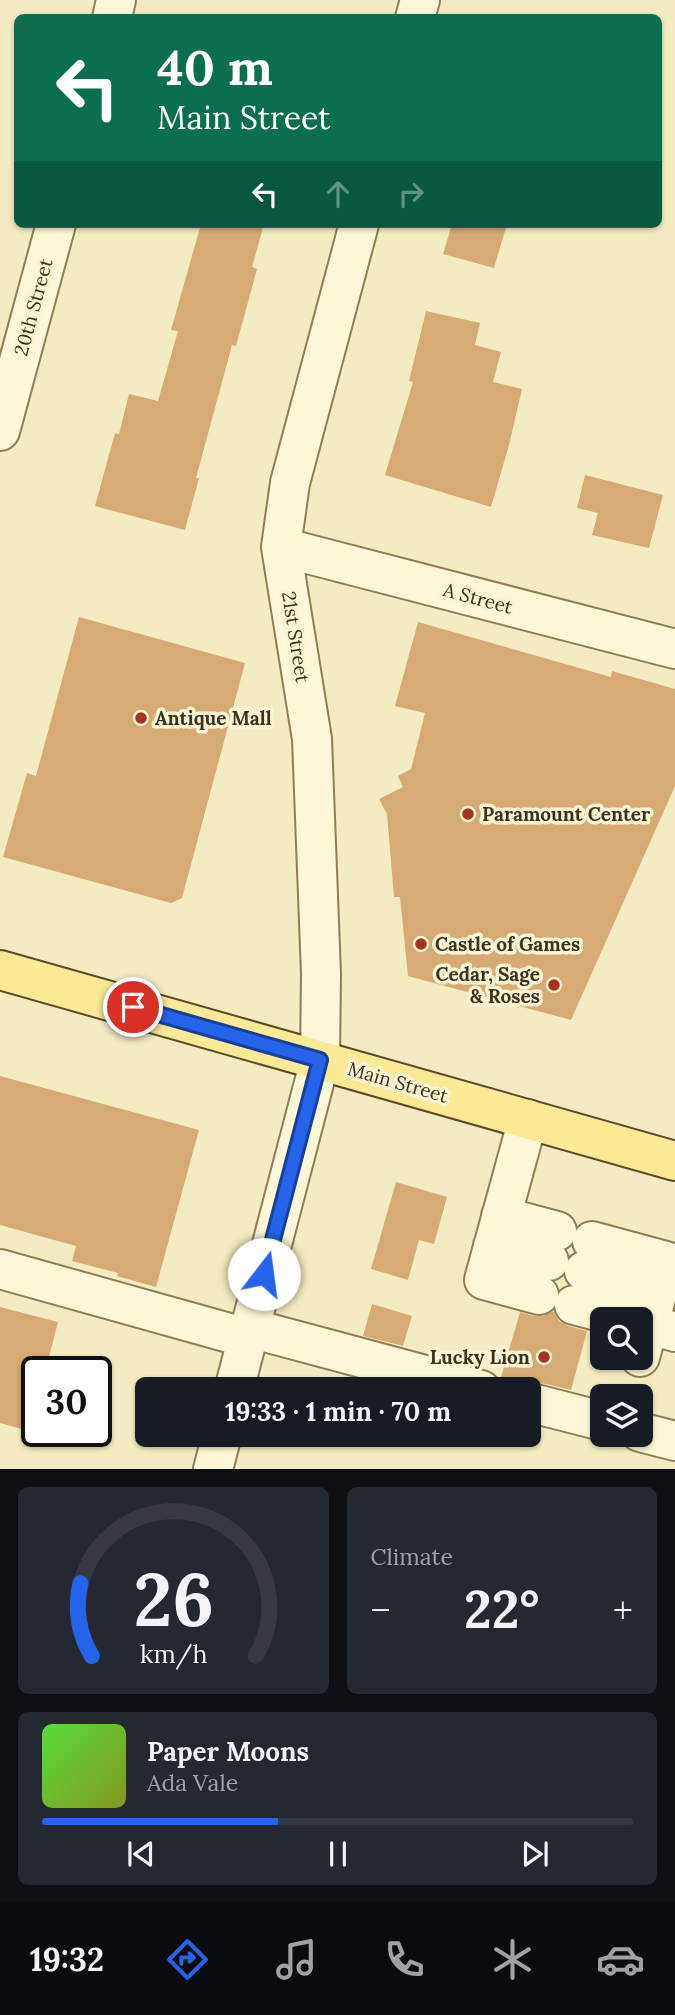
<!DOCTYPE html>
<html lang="en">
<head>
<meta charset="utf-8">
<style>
	body { margin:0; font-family:Lora,serif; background:#242831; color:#f1f3f6; height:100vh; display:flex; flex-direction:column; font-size:26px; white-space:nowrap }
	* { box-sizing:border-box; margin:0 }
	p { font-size:23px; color:#9ea1a6 }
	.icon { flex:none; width:38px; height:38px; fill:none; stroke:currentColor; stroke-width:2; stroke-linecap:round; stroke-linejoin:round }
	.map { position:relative; height:1469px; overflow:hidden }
	.drawer { display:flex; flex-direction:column; gap:18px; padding:18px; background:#0d0f14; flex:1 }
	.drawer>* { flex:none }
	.guide { position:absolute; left:14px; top:14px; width:648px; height:214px; border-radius:10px; box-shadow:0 2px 5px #0004; background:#0b6e4f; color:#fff; overflow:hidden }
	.tools { position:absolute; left:590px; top:1307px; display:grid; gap:14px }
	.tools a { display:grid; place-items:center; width:63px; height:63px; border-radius:10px; background:#171b24; box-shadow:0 2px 5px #0004; font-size:35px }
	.speed { position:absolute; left:21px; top:1356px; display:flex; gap:14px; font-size:35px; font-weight:700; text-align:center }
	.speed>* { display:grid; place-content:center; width:91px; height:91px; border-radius:50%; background:#171b24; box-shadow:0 2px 5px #0004; line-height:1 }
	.speed .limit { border:4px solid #111; border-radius:10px; background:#fff; color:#111 }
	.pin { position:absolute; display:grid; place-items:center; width:60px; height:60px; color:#fff; margin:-30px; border:4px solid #fff; border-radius:50%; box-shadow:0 2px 7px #0007 }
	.me { position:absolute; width:77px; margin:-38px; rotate:15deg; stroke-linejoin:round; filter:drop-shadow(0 0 5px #0008) }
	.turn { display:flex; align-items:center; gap:24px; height:147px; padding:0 28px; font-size:32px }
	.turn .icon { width:91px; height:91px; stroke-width:2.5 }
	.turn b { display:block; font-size:49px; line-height:60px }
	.lanes { display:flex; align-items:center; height:66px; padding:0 28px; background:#0003; justify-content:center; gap:35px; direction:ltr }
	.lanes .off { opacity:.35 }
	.big { font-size:52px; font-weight:800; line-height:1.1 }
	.drawer .card { flex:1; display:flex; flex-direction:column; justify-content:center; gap:10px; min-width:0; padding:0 24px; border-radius:10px; background:#242831 }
	.drawer .dial { align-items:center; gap:0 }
	.dial svg { height:182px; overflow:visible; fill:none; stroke:#363941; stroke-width:7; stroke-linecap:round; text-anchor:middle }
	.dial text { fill:#f1f3f6; stroke:none }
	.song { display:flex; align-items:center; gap:21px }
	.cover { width:84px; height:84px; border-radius:10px; background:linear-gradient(135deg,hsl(110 70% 55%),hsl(70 70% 35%)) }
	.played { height:7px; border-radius:4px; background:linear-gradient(90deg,#2563eb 40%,#363941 40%) }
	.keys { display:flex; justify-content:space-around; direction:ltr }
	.heat { display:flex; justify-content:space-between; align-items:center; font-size:38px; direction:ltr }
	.drawer .tiles { flex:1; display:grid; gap:18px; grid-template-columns:1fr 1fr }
	.card:last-child { grid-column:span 2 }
	.trip { position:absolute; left:135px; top:1377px; width:406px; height:70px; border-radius:10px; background:#171b24; box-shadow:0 2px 5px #0004; font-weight:800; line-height:70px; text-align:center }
	.tab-bar { display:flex; height:112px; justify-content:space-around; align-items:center; background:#090b0e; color:#9ea1a6 }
	.tab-bar .icon { width:49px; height:49px }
	.tab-bar .on { color:#2563eb }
	.tab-bar b { font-size:32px; color:#f1f3f6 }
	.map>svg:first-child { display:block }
</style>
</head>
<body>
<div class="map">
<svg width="675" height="1469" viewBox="0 0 675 1469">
	<rect width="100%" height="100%" fill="#f3ecc1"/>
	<path fill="#d5ab73" d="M201 224H264L252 267 257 269 236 346 232 345 196 478H199L185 530 95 506 115 433 119 434 129 394 158 401 178 331 171 330Z
		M452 224H507L494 268 443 254Z
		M426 311 480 323 475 345 501 352 493 382 522 389 509 445 491 507 385 475 413 382 409 381Z
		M585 475 663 495 649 548 592 535 598 513 577 508Z
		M79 617 245 663 182 898 171 903 3 857 27 773 36 776Z
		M418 622 611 677 612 671 675 689V786L571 1020 408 976 400 897H394L387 814 379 799 403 787 398 776 411 769 425 713 395 706Z
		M0 1076 199 1130 156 1287 117 1276 118 1273 72 1261 76 1246 0 1225Z
		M396 1182 447 1197 434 1244 419 1240 408 1280 371 1269Z
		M372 1304 412 1316 403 1346 363 1336Z
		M0 1307 58 1322 45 1372H37V1402L29 1431 0 1423Z
		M553 1311 559 1321 568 1326 587 1331 571 1390 533 1381H521L511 1389 502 1387 500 1381 520 1312 533 1316H544Z
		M349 1377 388 1388V1390H345Z"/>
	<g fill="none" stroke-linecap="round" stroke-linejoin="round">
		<g stroke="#8f7d56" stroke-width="42">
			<path id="minor" d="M112 18 116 0
				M415 18 420 0
				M0 431 56 224
				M281 547 675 649
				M528 1119 484 1280 539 1295
				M501 1216 557 1231
				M592 1241 666 1261 649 1324 640 1322
				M493 1246 549 1261
				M0 1269 247 1338
				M584 1271 657 1292
				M574 1305 631 1320
				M250 1328 481 1390
				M640 1357 649 1324 675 1332
				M234 1390 320 1060 321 974 312 739 281 547 290 483 359 224
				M528 1402 602 1421
				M640 1432 675 1441
				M213 1469 222 1435"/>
		</g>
		<g stroke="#5c4a2b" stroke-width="42">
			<path id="major" d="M0 970 675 1161"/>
		</g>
		<use href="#minor" stroke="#fcf7d6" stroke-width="38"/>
		<use href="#major" stroke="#faea95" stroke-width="38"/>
	</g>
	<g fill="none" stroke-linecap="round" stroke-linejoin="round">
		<g stroke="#184099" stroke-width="18">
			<path id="route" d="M133 1007 320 1060 264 1274"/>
		</g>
		<use href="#route" stroke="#2563eb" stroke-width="12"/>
	</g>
	<g fill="#a43420" stroke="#f9f4d2" stroke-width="2.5">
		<circle cx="141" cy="718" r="7"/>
		<circle cx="468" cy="814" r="7"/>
		<circle cx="421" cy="944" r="7"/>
		<circle cx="554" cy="985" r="7"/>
		<circle cx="544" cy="1357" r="7"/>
	</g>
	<g text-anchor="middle" stroke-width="7" stroke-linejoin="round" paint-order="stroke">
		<g font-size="19" fill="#3d311c" stroke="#f9f4d2">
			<text transform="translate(33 307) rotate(-75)" y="7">20th Street</text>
			<text transform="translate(478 598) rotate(15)" y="7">A Street</text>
			<text transform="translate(296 637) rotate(81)" y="7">21st Street</text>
			<text transform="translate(398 1082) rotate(16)" y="7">Main Street</text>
		</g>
		<g font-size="19" font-weight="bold" fill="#3d311c" stroke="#f9f4d2" text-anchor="start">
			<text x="155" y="725">Antique Mall</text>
			<text x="482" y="821">Paramount Center</text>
			<text x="435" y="951">Castle of Games</text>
			<text x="540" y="981" text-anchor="end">Cedar, Sage<tspan x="540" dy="22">&amp; Roses</tspan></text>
			<text x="530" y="1364" text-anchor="end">Lucky Lion</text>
		</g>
	</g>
</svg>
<div class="tools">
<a><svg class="icon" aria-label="search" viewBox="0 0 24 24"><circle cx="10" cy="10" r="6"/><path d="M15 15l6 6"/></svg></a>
<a><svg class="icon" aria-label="layers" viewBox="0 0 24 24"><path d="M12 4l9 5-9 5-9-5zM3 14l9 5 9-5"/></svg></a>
</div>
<div class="speed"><div class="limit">30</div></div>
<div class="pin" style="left:133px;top:1007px;background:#d93025"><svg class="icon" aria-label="arrive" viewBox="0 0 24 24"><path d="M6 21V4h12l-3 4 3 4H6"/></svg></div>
<svg class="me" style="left:264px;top:1274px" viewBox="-20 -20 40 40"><circle r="19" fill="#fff"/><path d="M0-13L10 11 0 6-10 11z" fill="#2563eb"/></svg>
<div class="trip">19:33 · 1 min · 70 m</div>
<div class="guide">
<div class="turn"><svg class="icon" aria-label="left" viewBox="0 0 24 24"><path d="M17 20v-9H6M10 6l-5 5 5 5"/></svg><div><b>40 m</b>Main Street</div></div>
<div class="lanes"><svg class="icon" aria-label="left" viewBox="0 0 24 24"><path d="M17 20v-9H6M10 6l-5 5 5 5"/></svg><svg class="icon off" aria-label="ahead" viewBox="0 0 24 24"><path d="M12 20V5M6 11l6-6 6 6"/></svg><svg class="icon off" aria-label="right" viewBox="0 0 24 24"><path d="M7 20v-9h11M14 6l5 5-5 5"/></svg></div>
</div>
</div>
<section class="drawer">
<div class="tiles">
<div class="card dial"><svg viewBox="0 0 100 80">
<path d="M14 69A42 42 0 1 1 86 69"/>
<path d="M14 69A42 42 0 0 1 9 37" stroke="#2563eb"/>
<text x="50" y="56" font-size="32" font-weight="700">26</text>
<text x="50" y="72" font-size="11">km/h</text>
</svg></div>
<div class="card"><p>Climate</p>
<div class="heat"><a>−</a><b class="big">22°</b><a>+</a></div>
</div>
<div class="card">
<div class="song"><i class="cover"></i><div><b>Paper Moons</b><p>Ada Vale</p></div></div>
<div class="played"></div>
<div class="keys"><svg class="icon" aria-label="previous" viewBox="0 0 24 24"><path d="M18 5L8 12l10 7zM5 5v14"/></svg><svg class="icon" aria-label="pause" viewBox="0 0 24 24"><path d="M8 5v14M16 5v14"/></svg><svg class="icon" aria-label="next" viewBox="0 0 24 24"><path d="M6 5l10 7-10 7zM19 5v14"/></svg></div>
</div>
</div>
</section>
<nav class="tab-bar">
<b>19:32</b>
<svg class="icon on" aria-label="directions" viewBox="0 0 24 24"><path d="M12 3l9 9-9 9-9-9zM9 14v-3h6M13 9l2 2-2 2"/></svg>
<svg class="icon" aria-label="music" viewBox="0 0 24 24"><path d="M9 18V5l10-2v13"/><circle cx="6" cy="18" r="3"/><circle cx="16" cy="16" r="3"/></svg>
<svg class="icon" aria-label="phone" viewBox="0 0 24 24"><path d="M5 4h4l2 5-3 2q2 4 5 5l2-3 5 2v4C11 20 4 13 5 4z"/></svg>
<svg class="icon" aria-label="climate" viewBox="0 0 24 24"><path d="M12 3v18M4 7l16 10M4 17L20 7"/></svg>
<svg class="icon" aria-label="car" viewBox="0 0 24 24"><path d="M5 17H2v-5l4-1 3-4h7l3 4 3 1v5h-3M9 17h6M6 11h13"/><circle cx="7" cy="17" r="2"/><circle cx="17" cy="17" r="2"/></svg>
</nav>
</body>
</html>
